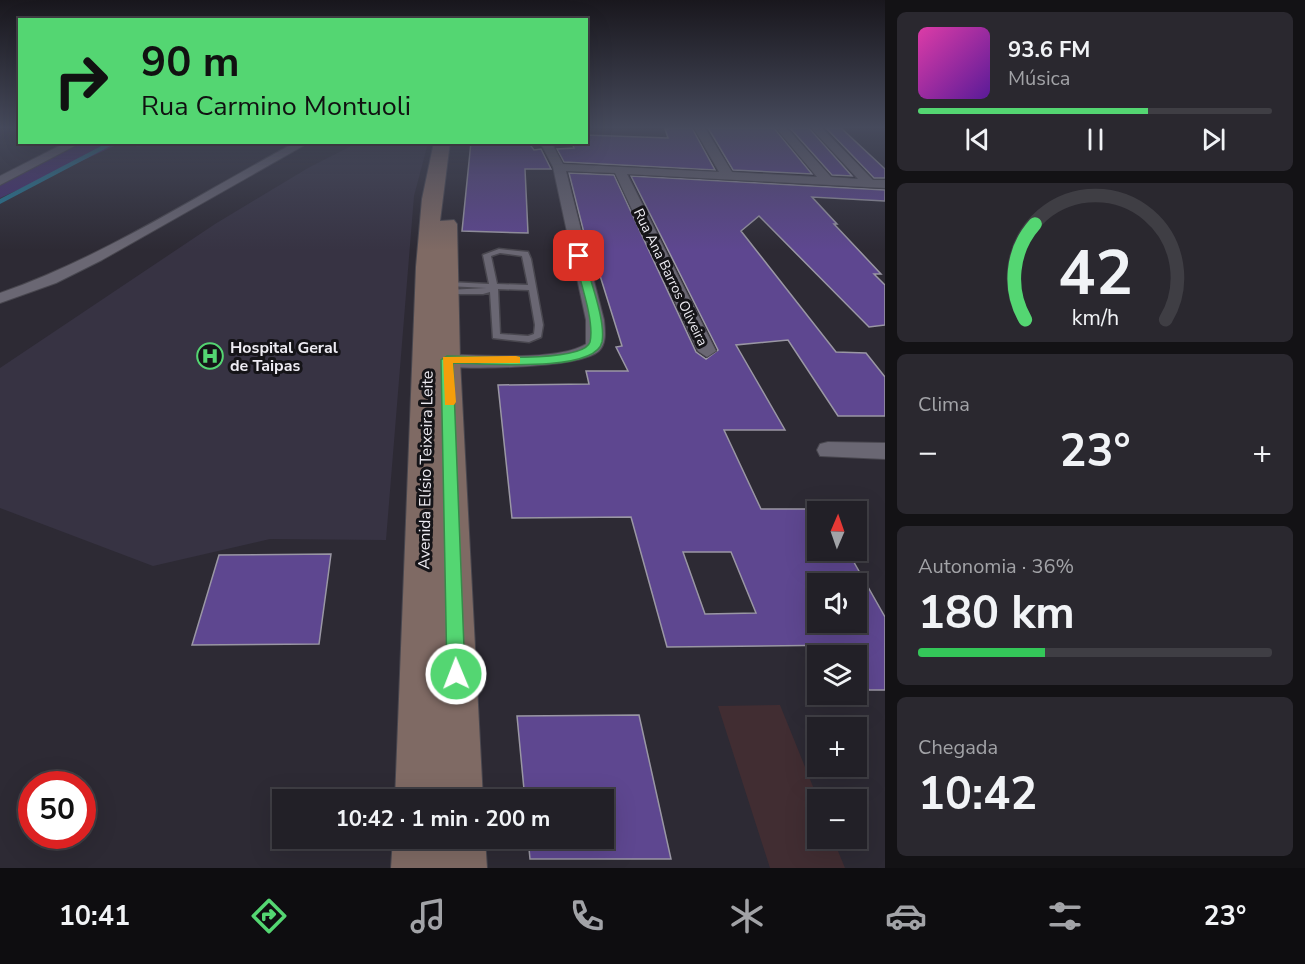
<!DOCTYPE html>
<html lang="pt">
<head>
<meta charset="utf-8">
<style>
	body { margin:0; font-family:"Nunito Sans",sans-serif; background:#2a282f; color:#f1f3f6; height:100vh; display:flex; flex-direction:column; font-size:22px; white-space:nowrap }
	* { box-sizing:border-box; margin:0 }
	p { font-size:20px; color:#a2a3a7 }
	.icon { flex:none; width:33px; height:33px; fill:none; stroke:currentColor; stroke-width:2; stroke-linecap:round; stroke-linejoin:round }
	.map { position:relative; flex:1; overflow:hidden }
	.panel { display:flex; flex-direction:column; gap:12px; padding:12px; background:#131215; width:420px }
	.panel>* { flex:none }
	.guide { position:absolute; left:18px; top:18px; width:570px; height:126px; border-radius:0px; box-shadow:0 6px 24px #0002,0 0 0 2px #3f3e44; background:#54d672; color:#111; overflow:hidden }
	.needle { width:39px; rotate:2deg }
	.buttons { position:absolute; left:807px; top:501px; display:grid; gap:12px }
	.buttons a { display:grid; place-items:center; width:60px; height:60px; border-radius:0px; background:#222027; box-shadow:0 6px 24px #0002,0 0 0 2px #3f3e44; font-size:30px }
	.speed { position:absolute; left:18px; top:771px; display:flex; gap:12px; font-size:30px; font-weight:700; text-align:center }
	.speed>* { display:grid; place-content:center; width:78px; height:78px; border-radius:50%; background:#222027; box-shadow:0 6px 24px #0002,0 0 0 2px #3f3e44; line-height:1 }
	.speed .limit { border:9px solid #d22; background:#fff; color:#111 }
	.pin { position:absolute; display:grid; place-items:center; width:51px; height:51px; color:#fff; margin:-26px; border-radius:12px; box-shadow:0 3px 9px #0006 }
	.me { position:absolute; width:66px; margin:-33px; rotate:359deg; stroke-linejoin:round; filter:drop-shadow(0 0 4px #0008) }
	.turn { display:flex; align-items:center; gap:21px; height:126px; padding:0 24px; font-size:27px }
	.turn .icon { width:78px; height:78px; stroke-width:2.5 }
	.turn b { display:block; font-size:42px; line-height:51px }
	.big { font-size:45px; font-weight:700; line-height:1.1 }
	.panel .card { flex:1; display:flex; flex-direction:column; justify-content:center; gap:9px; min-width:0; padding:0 21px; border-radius:9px; background:#2a282f }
	.panel .dial { align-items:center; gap:0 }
	.dial svg { height:156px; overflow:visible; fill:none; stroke:#3f3e44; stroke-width:7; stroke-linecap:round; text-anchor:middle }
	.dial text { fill:#f1f3f6; stroke:none }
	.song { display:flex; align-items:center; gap:18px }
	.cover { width:72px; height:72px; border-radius:9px; background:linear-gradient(135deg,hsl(320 70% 55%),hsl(270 70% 35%)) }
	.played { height:6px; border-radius:3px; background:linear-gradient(90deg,#54d672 65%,#3f3e44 65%) }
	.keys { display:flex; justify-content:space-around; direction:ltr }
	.heat { display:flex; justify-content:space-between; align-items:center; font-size:33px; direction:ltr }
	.charge { height:9px; border-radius:4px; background:linear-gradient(90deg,#34c759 36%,#3f3e44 0) }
	.trip { position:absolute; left:272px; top:789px; width:342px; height:60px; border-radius:0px; background:#222027; box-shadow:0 6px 24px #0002,0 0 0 2px #3f3e44; font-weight:700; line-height:60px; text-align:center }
	.tabs { display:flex; height:96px; justify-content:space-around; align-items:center; background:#0e0d10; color:#a2a3a7 }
	.tabs .icon { width:42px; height:42px }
	.tabs .active { color:#54d672 }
	.tabs b { font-size:27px; color:#f1f3f6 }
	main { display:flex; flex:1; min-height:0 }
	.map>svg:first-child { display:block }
</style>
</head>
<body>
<main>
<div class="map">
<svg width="885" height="868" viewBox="0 0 885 868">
	<rect width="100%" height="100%" fill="#2d2a34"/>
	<path fill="#373343" d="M359 142 428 143 414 196 386 540 270 539 153 566 0 508V368L215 224 308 168Z"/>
	<path fill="#412d32" d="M780 705 818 799V838L833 839 845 868H770L718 706Z"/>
	<path fill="#452d73" d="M83 143H121L0 198V183Z"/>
	<path fill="#207c99" d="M107 143H116L0 204V199Z"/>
	<path fill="#5e4790" stroke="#9a97a4" stroke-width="1.5" fill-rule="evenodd" d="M676 128H692L715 170 564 162 557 149 574 148 572 142H586V135L668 138 665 129Z
		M708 128H774L812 174 733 170Z
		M790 128H809L852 176 832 175Z
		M826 128H841L885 169V178H874Z
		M471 142H528L534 150 541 149 551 169H525L528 233 462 231Z
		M569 173 614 175 696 352 706 359 718 350 631 176 885 190V201L812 197 837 224H834L881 274H874L885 285V325L869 327 759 216 741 231 836 352 866 353 885 377V416H838L788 340 736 345 785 430H724L761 509H818V550H847L885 617V690H869L856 664V656H852L847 645 667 647 631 517 512 518 498 385 589 384 586 371H628L616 347 622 346 592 250 585 237ZM683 552H731L756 613 705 614ZM818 584H856V622H818Z
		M331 554 319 644 192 645 219 555Z
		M639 715 671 859H530L528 838H603V800H525L517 716Z"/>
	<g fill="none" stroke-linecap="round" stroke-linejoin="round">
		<g stroke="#49474f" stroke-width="3">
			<path id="lane" d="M179 142 137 145 134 143 135 142Z
				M499 249 528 252 531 259 543 325 541 337 529 342 493 338 490 292 483 294H448L444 292 448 290 486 288 448 286 444 284 448 282 489 284 483 255ZM500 253 522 256 528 285 497 284 491 256ZM498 289 529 290 535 325 534 334 528 336 500 334Z"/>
		</g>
		<g stroke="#49474f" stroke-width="2">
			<path id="street" d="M694 128H705L732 172 817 177 776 128H787L831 177 858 179 811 128H822L873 180H885V188L627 174 716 351 707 357 698 351 615 173 566 171 604 320C605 330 607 343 599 351 580 369 452 371 425 364L423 360 425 356 432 354C471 354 554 363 586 344V320L553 167 540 142H551L563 164 719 172Z
				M67 142H82L0 185V176Z
				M296 142H310L102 260 56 283 0 303V293C104 257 199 194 296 142Z
				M828 442 885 443V459L820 456 817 450 820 444Z"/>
		</g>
		<g stroke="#49474f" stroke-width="2">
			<path id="secondary" d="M434 142H450L440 221 454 220 457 224 460 360 483 800H395L416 267 422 199Z
				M393 838H485L487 868H391Z"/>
		</g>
		<use href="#lane" fill="#6a6773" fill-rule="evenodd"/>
		<use href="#street" fill="#6a6773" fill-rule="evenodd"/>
		<use href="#secondary" fill="#7f6a64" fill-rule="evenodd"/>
	</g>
	<linearGradient id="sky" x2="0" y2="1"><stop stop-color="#19171d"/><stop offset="0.51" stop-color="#464a5c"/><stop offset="1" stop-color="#464a5c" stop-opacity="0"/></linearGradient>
	<rect width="885" height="250" fill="url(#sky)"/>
	<path fill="#54d672" stroke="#378b4a" stroke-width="1.5" d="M579 253 584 256C589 278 606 320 602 342 595 374 479 363 453 363L465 674 463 681 456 684 449 681 447 674 441 360 447 356C468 356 584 364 590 342 595 321 579 278 574 256Z"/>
	<path fill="#f59e0b" d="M516 356 520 357V363H453L456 402 454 405H445L443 357Z"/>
	<defs>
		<g id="hospital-ring" transform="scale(1.35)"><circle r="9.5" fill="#151418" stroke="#54d672" stroke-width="1.5"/><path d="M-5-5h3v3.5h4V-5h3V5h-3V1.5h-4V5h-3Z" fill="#54d672"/></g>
	</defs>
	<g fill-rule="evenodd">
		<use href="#hospital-ring" x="210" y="356"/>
	</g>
	<g text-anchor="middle" stroke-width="6" stroke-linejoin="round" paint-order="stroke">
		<g font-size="14" fill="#edebf2" stroke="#151418">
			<text transform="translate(671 277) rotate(64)" y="5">Rua Ana Barros Oliveira</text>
		</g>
		<g font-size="16" font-weight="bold" fill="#edebf2" stroke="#151418" text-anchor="start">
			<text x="230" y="353">Hospital Geral<tspan x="230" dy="18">de Taipas</tspan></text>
		</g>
		<g font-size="16" fill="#edebf2" stroke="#151418">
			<text transform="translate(425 470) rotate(-89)" y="6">Avenida Elísio Teixeira Leite</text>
		</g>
	</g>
</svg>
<div class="buttons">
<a><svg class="needle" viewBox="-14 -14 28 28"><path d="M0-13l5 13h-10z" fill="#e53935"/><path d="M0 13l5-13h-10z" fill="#a2a3a7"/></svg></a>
<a><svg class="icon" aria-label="sound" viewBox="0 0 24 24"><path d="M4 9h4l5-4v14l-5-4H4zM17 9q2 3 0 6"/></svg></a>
<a><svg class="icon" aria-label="layers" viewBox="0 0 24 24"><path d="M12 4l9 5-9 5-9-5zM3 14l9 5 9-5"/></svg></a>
<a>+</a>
<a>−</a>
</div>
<div class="speed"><div class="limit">50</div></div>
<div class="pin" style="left:579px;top:256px;background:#d93025"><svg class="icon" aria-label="arrive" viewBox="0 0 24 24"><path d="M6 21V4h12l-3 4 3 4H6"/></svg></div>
<svg class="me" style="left:456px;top:674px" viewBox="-20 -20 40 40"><circle r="17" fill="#54d672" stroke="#fff" stroke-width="3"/><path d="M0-11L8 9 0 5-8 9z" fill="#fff"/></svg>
<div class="trip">10:42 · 1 min · 200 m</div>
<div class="guide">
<div class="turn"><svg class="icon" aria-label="right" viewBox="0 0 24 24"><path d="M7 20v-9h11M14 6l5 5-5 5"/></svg><div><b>90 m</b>Rua Carmino Montuoli</div></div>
</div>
</div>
<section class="panel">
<div class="card">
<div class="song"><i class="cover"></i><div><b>93.6 FM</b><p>Música</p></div></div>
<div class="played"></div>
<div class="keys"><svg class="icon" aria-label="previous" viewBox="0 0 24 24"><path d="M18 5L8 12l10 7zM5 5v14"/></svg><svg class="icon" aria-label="pause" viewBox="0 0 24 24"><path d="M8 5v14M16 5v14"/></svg><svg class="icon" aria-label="next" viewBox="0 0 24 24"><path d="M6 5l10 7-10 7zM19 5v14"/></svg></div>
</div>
<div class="card dial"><svg viewBox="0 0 100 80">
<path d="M14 69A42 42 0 1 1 86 69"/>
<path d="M14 69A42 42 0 0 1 19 20" stroke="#54d672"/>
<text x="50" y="56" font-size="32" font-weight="700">42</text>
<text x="50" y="72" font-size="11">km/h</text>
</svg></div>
<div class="card"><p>Clima</p>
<div class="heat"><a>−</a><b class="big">23°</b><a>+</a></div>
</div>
<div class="card"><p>Autonomia · 36%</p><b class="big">180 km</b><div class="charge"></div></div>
<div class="card"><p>Chegada</p><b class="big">10:42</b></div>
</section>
</main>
<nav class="tabs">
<b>10:41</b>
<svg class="icon active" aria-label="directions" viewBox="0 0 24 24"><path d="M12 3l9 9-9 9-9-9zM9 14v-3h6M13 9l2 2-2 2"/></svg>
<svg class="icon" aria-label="music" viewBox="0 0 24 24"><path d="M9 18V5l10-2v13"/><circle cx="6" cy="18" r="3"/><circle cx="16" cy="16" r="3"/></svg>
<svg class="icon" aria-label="phone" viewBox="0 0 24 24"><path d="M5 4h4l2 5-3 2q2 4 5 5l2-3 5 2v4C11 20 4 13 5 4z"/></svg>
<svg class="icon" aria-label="climate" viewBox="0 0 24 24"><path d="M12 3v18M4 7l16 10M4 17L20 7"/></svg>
<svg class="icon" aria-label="car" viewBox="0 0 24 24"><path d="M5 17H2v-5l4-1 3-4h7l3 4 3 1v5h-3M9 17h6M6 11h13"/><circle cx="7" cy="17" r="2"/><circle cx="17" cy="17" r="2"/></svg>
<svg class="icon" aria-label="filters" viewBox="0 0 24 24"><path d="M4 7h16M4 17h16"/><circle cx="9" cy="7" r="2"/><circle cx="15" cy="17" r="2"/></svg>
<b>23°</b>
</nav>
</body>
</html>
